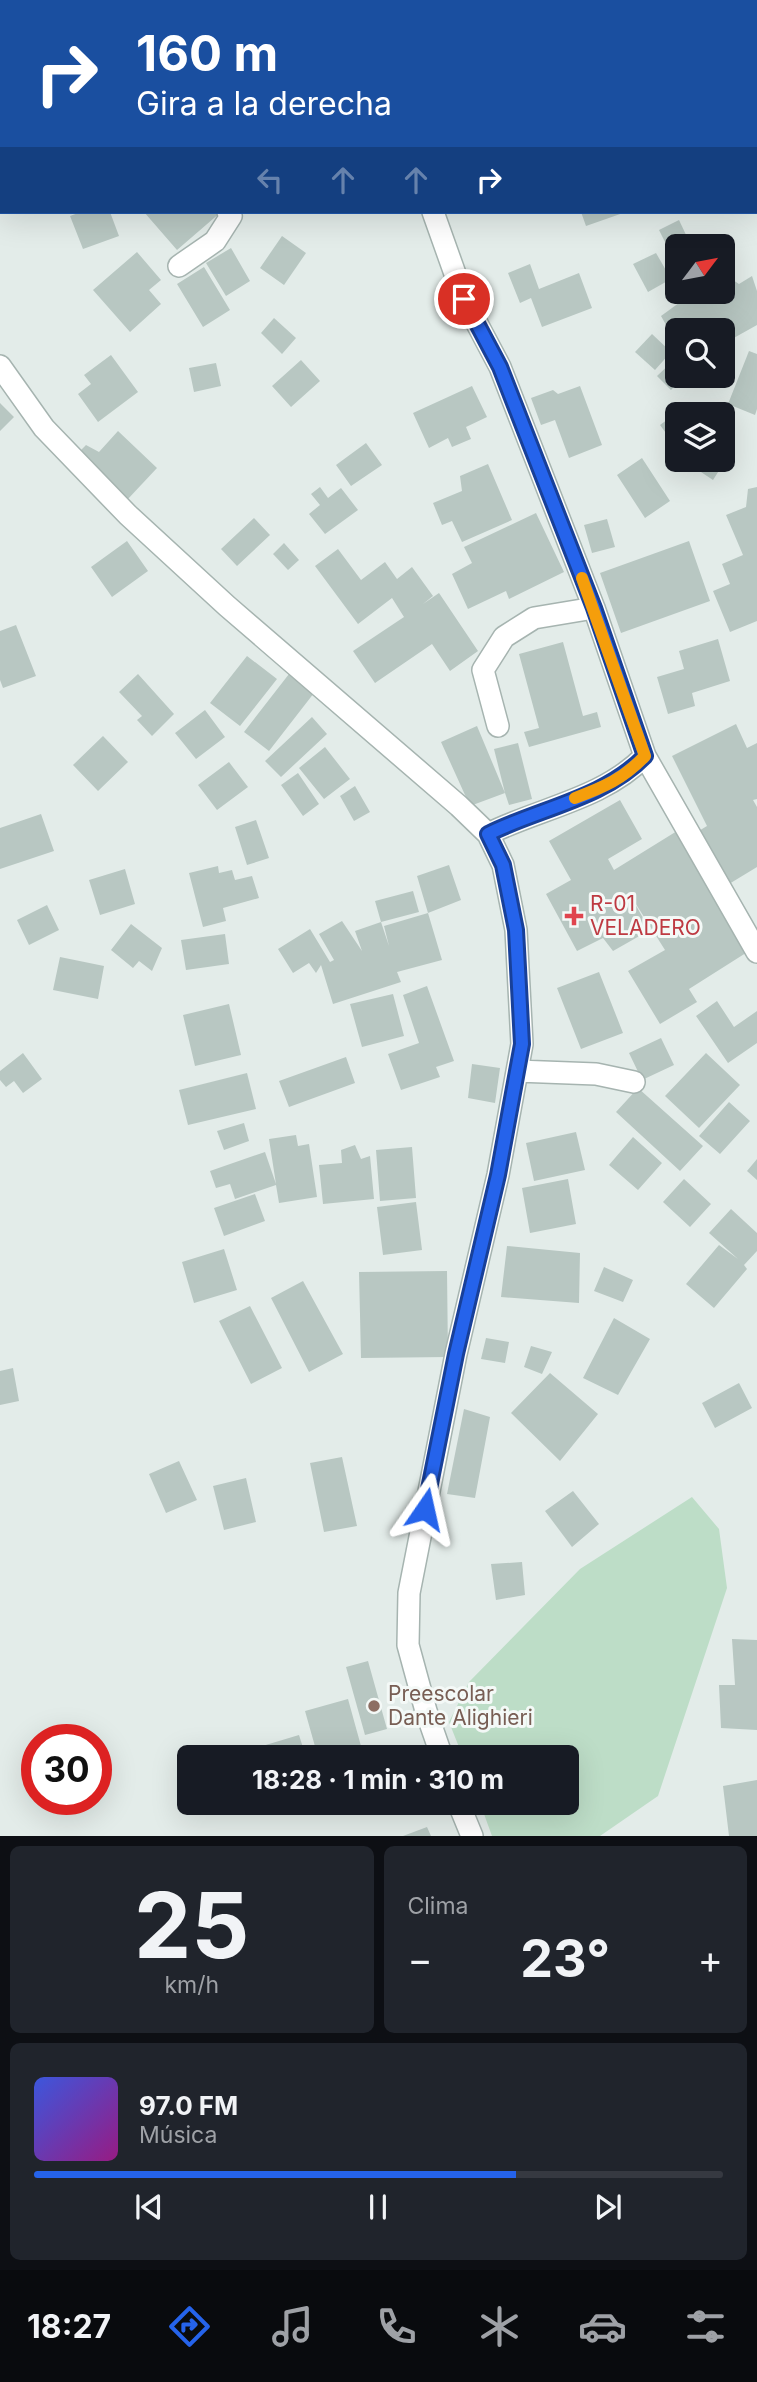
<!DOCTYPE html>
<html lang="es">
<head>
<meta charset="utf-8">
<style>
	body { margin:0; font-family:Inter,sans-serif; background:#20242c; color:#f1f3f6; height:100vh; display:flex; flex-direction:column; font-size:26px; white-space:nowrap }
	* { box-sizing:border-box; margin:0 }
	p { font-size:23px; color:#9ea1a6 }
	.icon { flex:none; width:38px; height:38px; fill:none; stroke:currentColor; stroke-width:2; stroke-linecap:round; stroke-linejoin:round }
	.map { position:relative; height:1836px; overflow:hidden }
	.details { display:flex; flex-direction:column; gap:10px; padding:10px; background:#0d0f14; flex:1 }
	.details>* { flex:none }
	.top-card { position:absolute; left:0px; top:0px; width:758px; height:214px; box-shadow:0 7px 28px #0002; background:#1a4fa0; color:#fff; overflow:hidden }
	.needle { width:46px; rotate:58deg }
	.controls { position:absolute; left:665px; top:234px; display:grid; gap:14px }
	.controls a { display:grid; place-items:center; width:70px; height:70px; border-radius:10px; background:#171b24; box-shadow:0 7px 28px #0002; font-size:35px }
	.speed { position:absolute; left:21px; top:1724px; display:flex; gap:14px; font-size:35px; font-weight:700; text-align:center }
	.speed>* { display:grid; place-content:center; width:91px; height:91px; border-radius:50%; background:#171b24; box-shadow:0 7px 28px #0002; line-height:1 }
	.speed .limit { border:10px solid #d22; background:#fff; color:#111 }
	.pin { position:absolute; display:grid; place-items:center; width:60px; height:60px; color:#fff; margin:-30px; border:4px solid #fff; border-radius:50%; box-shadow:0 2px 7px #0007 }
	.me { position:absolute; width:77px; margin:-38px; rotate:11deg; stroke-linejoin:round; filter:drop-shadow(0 0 5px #0008) }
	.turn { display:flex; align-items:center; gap:24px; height:147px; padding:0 21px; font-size:32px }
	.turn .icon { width:91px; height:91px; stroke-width:2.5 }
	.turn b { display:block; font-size:49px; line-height:60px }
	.lanes { display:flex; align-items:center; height:66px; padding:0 21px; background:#0003; justify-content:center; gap:35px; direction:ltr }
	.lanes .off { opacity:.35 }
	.big { font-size:52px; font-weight:700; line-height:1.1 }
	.details .widget { flex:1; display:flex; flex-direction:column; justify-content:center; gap:10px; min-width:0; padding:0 24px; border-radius:10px; background:#20242c }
	.details .dial { align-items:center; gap:0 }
	.dial b { font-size:91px; line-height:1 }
	.song { display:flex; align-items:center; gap:21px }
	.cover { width:84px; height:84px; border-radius:10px; background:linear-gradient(135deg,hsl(230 70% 55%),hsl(310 70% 35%)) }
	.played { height:7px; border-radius:4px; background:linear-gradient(90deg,#2563eb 70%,#363941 70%) }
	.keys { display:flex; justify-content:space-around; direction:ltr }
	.heat { display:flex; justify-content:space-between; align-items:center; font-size:38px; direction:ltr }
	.details .tiles { flex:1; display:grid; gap:10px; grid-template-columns:1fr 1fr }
	.widget:last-child { grid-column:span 2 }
	.trip { position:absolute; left:177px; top:1745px; width:402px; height:70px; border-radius:10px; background:#171b24; box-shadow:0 7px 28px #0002; font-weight:700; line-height:70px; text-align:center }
	.tabs { display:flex; height:112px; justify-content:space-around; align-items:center; background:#090b0e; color:#9ea1a6 }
	.tabs .icon { width:49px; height:49px }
	.tabs .selected { color:#2563eb }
	.tabs b { font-size:32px; color:#f1f3f6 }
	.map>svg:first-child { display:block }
</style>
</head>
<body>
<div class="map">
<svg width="757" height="1836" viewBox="0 0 757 1836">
	<rect width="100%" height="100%" fill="#e3ece9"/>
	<path fill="#bdddc7" d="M692 1497 719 1529 727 1588 658 1796 600 1836H492L480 1803 567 1802V1757H463L449 1722 469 1682 580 1569Z"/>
	<path fill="#b8c7c2" d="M81 212H110L119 236 83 249 70 216Z
		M144 212H221L177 250Z
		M581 212H626L586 226Z
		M679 220 688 239 668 248 659 230Z
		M282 236 306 253 284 285 260 268Z
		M231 248 250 281 226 296 206 263Z
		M137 252 161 280 149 290 161 304 130 332 93 290Z
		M656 253 671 279 648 292 633 264Z
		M530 264 539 289 579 273 592 308 542 327 531 298 520 303 508 273Z
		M204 267 230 310 203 327 177 284Z
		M752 276 757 291V325L723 344V331H677V344L661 316 694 292 700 298 709 292H723V283L730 278 739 284Z
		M274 318 296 338 282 354 261 333Z
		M652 334 671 352 655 370 635 352Z
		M749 351 757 354V409L755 415 728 404Z
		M111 355 138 392 98 422 78 394 91 384 84 375Z
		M676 358 677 376H684L671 390 657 376Z
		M301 360 320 381 291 407 272 386Z
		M216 363 221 386 194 392 189 368Z
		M472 386 487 417 466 427 471 439 452 447 448 438 429 448 413 413Z
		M580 386 602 445 569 458 555 420 541 425 531 398 553 390 558 394Z
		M0 403 14 417 0 431Z
		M679 411 682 415H677V448L660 425Z
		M118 431 157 468 127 500 77 454 86 445 99 452Z
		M366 443 382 465 351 486 336 465Z
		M723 456 727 458 713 480 692 466 696 460H723Z
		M642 458 670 501 645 518 617 475Z
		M488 464 512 520 462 542 452 521 442 525 433 503 462 491 460 476Z
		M320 487 328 498 341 488 358 510 325 534 309 514 320 505 311 494Z
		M757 487V621L730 632 713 591 730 584 722 564 743 555 726 515 746 507 748 489Z
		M536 513 564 572 509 599 506 591 468 609 452 574 472 563 464 547Z
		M254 518 270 535 237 566 221 549Z
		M607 519 615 547 592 553 584 525Z
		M127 541 148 571 112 597 91 567Z
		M689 541 710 601 621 633 600 573Z
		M284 543 299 560 288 570 273 554Z
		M338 549 361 580 385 562 397 579 412 567 433 596 423 604 439 593 478 651 450 671 432 644 375 683 353 651 404 617 392 598 358 624 315 566Z
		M16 625 36 676 3 688 0 680V631Z
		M718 639 730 681 692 693 695 706 668 714 657 677 684 669 679 651Z
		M563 642 583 716 597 712 601 727 529 747 524 732 539 728 519 654Z
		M247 656 277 679 240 726 210 703Z
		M138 674 174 714 152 736 137 720 142 716 119 692Z
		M289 674 314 693 269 751 244 732Z
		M205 710 225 737 196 759 175 733Z
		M312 717 327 734 281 777 265 761Z
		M736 724 747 748 757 743V799L753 800 757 807V867L729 884 697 832 707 826 672 756Z
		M477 726 505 793 494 749 518 743 532 799 509 805 505 793 470 806 441 742Z
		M103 736 128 762 98 791 73 765Z
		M325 747 350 779 324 799 299 768Z
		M229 762 248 787 217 810 198 785Z
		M298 773 319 804 303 816 281 785Z
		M355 786 370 812 354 821 340 796Z
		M620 800 642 839 608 859 614 870 677 831 749 951 689 989 697 1002 660 1024 628 971 665 950 627 890 650 930 613 951 603 938 577 951 546 894 571 880 549 841Z
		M41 814 54 851 0 869V828Z
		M256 820 269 858 247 865 235 827Z
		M449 865 461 900 428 913 417 876Z
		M218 866 219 873 232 870 235 880 252 876 259 898 223 908 226 921 203 927 189 873Z
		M125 869 135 904 100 915 89 880Z
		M413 891 419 912 381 922 375 901Z
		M47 905 59 930 29 945 17 920Z
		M428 913 442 960 397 972 401 982 333 1004 321 965 316 973 309 963 293 973 278 949 310 929 330 962 334 960 319 934 342 921 362 951 355 931 381 922 389 946 384 926Z
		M131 924 162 948 152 971 139 961 133 968 111 950Z
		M225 934 229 964 186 970 181 940Z
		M60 957 104 966 98 999 53 990Z
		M599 972 623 1033 581 1049 557 988Z
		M427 986 454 1061 436 1067 440 1077 401 1090 388 1054 419 1043 403 995Z
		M393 994 404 1036 362 1047 350 1004Z
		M717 1001 734 1027 757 1011V1043L728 1063 696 1016Z
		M229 1004 241 1055 195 1066 183 1015Z
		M661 1038 674 1065 642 1080 629 1053Z
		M23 1053 42 1079 23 1093 14 1081 6 1087 0 1080V1071Z
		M706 1053 740 1085 699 1128 665 1096Z
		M346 1057 355 1083 289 1107 279 1081Z
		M472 1064 500 1068 495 1103 468 1098Z
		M247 1073 256 1109 188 1125 179 1090Z
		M638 1088 703 1146 680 1171 616 1112Z
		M729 1102 750 1121 720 1154 699 1136Z
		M244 1123 249 1141 224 1150 217 1131Z
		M576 1132 585 1170 534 1181 526 1143Z
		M296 1135 298 1146 309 1144 317 1197 279 1203 276 1185 235 1199 230 1184 216 1188 210 1171 265 1152 276 1184 269 1139Z
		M633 1137 662 1163 638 1190 609 1165Z
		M355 1145 361 1159 370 1156 374 1199 323 1204 319 1165 342 1163 341 1150Z
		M412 1147 416 1198 380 1201 376 1150Z
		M757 1159V1180L747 1171Z
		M568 1179 576 1224 530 1233 522 1188Z
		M684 1179 711 1204 690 1227 663 1202Z
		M255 1194 265 1221 224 1236 214 1208Z
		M416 1202 422 1250 383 1255 377 1207Z
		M731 1209 757 1233V1251L744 1265 747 1269 714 1308 686 1284 719 1245 738 1259 709 1233Z
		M507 1246 580 1253 579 1303 501 1297Z
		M224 1249 237 1290 194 1303 182 1262Z
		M604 1267 633 1280 623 1302 594 1291Z
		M447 1271 448 1357 361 1358 359 1272Z
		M303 1281 343 1354 309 1372 271 1298Z
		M250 1306 282 1368 251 1384 219 1321Z
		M614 1318 650 1339 618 1395 583 1378Z
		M486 1338 509 1342 505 1363 481 1359Z
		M531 1346 552 1352 542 1374 524 1367Z
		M13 1368 19 1401 0 1405V1371Z
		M550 1373 598 1414 560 1461 511 1413Z
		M739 1383 752 1408 715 1428 702 1403Z
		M464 1409 490 1417 475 1498 447 1494Z
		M342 1457 357 1526 324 1532 310 1463Z
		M179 1461 197 1500 166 1513 149 1474Z
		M246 1478 256 1522 224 1530 213 1486Z
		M573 1491 599 1524 572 1547 545 1511Z
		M522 1562 525 1595 496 1600 491 1564Z
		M732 1639 757 1640V1730L721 1728 719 1685H735Z
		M368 1661 387 1729 365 1735 346 1667Z
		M348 1699 364 1757H318L305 1711Z
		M299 1735 306 1757H229V1756Z
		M757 1780V1836H729L723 1786Z
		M427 1827 431 1836H403Z"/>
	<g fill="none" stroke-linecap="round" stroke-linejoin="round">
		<g stroke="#a6b4b0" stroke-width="24">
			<path id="minor" d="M296 0 298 2
				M155 2 158 0
				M246 2 247 0
				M0 185 2 182
				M433 212 464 299 500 367 594 608 645 756 757 952
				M179 266 215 241 231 216 228 212
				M0 366 44 428 128 515 227 606 459 806 488 834 503 865 516 930 522 1044 498 1175 456 1354 409 1593 408 1645 426 1711 442 1757
				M498 726 483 670 504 637 534 618 594 608
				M488 834C540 808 603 799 645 756
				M517 1071 596 1074 634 1082
				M458 1802 472 1836"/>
		</g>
		<use href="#minor" stroke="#fff" stroke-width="21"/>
	</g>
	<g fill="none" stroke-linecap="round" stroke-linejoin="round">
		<g stroke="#184099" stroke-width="18">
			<path id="route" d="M425 1509 456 1354 498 1175 522 1044 516 930 503 865 488 834C540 808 603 799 645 756L594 608 500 367 464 299"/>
		</g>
		<use href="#route" stroke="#2563eb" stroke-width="12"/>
		<path stroke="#f59e0b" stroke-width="12" d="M575 798C604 787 623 779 645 756L582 578"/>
	</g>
	<path fill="#e0444e" stroke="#f4f9f7" stroke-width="2.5" d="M570.5 905.5h7v7h7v7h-7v7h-7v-7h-7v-7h7z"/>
	<circle fill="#8d6e63" stroke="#f4f9f7" stroke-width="2.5" cx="374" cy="1706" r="7"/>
	<g text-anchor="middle" stroke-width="6" stroke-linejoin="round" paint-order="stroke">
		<g font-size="21" fill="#be3a42" stroke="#f4f9f7" text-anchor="start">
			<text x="590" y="911">R-01<tspan x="590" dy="24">VELADERO</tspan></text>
		</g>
		<g font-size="21" fill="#785e54" stroke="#f4f9f7" text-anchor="start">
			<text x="388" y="1701">Preescolar<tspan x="388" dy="24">Dante Alighieri</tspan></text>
		</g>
	</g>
</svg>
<div class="controls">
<a><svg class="needle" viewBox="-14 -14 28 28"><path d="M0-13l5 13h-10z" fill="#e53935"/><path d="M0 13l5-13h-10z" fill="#9ea1a6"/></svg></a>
<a><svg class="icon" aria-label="search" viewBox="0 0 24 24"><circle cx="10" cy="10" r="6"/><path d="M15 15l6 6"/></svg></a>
<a><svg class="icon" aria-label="layers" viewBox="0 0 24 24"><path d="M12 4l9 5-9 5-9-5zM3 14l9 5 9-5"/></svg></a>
</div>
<div class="speed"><div class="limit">30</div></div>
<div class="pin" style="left:464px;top:299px;background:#d93025"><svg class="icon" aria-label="arrive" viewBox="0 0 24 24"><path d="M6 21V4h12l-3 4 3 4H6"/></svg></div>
<svg class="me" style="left:425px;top:1509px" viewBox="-20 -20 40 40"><path d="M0-17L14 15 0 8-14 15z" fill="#2563eb" stroke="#fff" stroke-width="4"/></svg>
<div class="trip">18:28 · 1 min · 310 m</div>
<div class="top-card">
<div class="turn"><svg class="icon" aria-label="right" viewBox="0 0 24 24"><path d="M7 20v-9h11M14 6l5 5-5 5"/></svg><div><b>160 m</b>Gira a la derecha</div></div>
<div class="lanes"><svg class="icon off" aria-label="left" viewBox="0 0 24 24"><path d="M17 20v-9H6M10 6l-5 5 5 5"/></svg><svg class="icon off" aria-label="ahead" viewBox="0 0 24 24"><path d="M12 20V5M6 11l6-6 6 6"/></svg><svg class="icon off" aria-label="ahead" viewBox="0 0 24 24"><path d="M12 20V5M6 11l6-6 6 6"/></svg><svg class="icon" aria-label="right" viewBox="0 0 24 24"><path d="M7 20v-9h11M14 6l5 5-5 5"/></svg></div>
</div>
</div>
<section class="details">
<div class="tiles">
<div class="widget dial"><b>25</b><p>km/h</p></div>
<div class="widget"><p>Clima</p>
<div class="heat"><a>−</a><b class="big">23°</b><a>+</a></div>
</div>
<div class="widget">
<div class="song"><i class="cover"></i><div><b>97.0 FM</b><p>Música</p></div></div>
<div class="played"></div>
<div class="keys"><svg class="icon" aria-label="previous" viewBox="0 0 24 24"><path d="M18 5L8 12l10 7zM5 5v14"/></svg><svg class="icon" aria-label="pause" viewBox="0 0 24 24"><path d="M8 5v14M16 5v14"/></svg><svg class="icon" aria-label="next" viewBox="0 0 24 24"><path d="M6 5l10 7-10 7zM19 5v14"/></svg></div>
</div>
</div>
</section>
<nav class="tabs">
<b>18:27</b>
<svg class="icon selected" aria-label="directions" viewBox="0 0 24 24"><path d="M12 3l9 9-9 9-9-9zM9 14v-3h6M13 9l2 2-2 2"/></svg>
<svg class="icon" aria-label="music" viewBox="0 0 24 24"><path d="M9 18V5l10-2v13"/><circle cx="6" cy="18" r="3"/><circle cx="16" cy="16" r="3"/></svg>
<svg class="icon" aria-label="phone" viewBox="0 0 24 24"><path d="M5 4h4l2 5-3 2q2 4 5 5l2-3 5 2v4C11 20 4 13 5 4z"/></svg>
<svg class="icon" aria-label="climate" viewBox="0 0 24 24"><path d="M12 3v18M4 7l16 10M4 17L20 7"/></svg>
<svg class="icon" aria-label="car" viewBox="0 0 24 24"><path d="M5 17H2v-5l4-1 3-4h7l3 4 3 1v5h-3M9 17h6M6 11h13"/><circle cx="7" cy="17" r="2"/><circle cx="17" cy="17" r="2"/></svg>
<svg class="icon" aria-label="filters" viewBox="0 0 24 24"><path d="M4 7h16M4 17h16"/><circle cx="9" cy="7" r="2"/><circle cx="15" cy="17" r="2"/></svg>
</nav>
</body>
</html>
